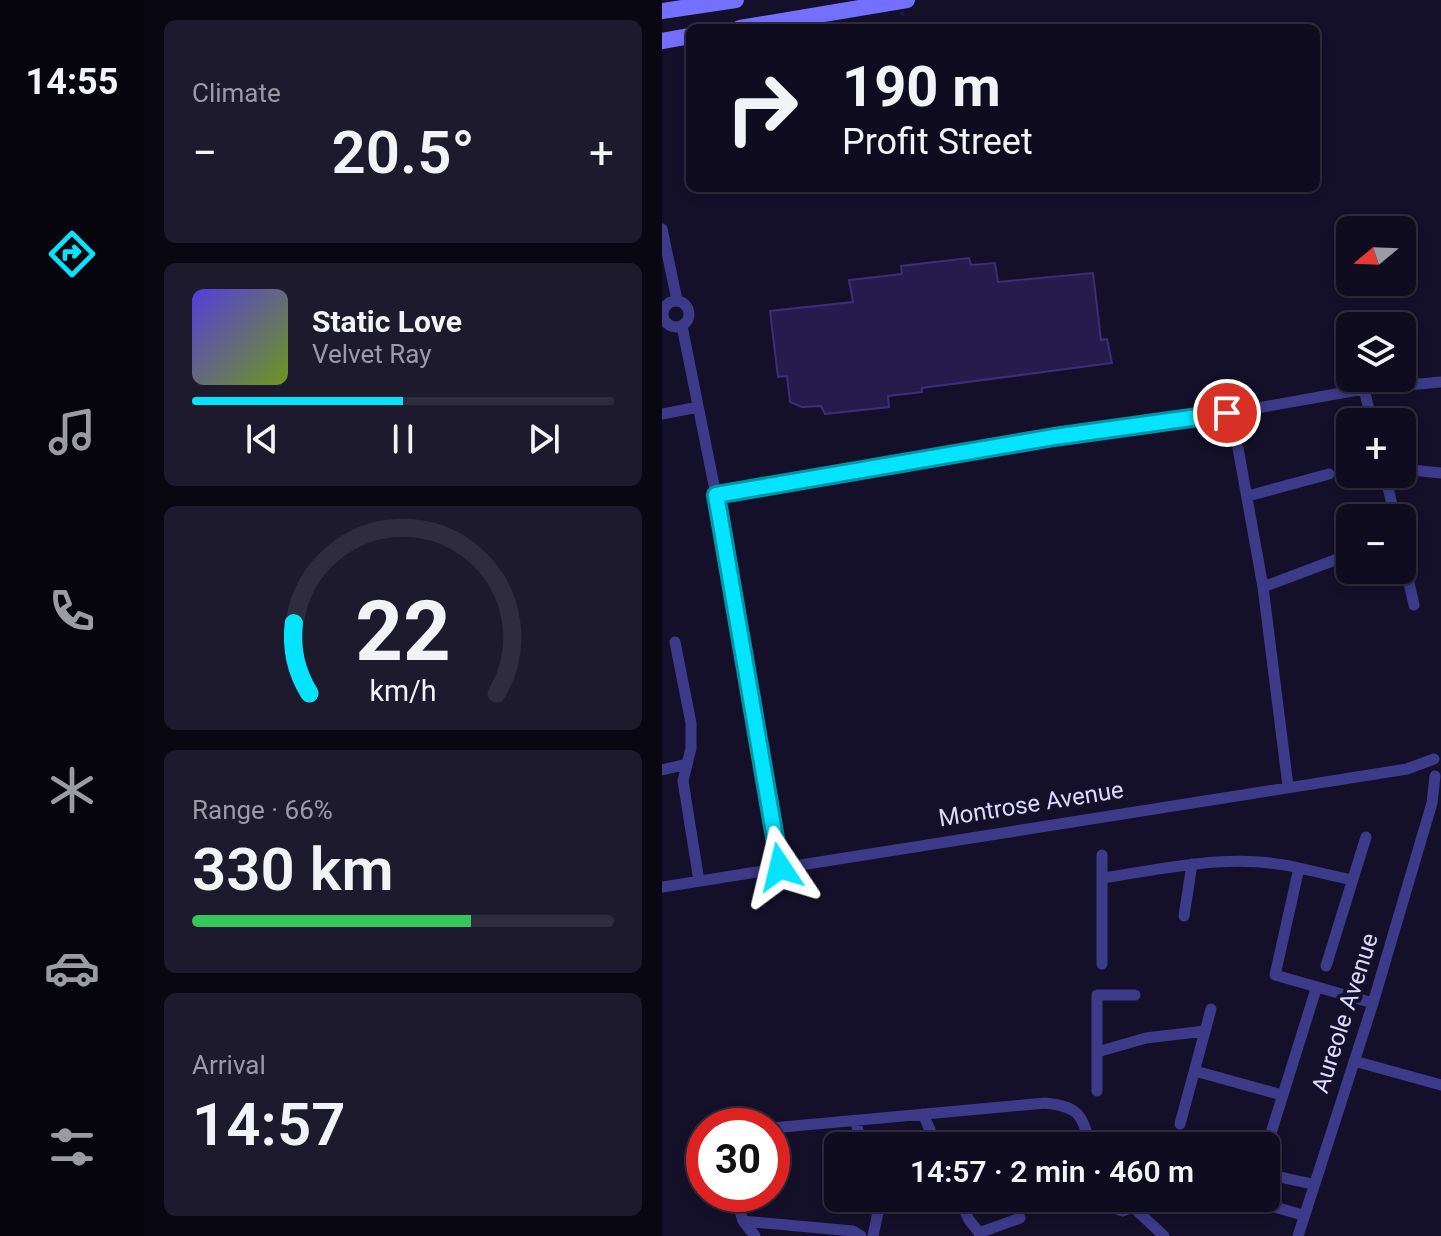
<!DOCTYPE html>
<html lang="en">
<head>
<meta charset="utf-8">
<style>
	body { margin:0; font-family:Roboto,sans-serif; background:#1d1a2d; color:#f1f3f6; height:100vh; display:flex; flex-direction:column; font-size:30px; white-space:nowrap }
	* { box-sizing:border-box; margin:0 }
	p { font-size:26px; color:#9b9ba5 }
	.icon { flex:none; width:44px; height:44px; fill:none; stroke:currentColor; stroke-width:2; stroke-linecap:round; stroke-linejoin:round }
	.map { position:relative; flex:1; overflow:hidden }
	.sheet { display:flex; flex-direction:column; gap:20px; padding:20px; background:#080712; width:518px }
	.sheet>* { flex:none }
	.top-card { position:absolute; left:24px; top:24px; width:634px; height:168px; border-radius:12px; box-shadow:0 4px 12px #0003,0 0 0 2px #2f2c3e; background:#0f0c20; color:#f1f3f6; overflow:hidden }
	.needle { width:52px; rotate:251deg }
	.tools { position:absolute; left:674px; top:216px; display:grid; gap:16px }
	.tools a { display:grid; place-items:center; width:80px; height:80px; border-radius:12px; background:#0f0c20; box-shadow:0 4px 12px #0003,0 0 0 2px #2f2c3e; font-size:40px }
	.speed { position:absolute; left:24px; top:1108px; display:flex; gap:16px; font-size:40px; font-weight:700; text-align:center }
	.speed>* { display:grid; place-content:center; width:104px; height:104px; border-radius:50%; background:#0f0c20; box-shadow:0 4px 12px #0003,0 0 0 2px #2f2c3e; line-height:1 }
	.speed .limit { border:12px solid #d22; background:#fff; color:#111 }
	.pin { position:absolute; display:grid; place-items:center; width:68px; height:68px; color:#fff; margin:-34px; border:4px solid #fff; border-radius:50%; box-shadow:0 2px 8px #0007 }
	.me { position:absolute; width:88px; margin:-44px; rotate:350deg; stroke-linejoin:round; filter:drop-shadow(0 0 6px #0008) }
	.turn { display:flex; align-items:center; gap:28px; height:168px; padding:0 24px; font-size:36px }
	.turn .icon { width:104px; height:104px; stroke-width:2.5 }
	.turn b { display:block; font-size:56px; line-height:68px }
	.big { font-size:60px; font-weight:600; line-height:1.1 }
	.sheet .widget { flex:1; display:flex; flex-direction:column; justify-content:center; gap:12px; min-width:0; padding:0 28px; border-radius:12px; background:#1d1a2d }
	.sheet .dial { align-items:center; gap:0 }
	.dial svg { height:208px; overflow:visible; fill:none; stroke:#2f2c3e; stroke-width:7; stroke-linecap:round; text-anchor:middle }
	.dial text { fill:#f1f3f6; stroke:none }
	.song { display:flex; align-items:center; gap:24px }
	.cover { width:96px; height:96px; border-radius:12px; background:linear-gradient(135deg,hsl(250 70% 55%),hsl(80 70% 35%)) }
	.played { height:8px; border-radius:4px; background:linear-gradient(90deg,#05e4ff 50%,#2f2c3e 50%) }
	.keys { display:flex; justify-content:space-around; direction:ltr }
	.heat { display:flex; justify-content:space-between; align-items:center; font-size:44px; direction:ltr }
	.charge { height:12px; border-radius:6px; background:linear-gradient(90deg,#34c759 66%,#2f2c3e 0) }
	.trip { position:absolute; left:162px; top:1132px; width:456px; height:80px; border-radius:12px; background:#0f0c20; box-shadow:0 4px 12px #0003,0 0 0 2px #2f2c3e; font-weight:600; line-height:80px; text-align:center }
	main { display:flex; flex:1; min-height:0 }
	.dock { display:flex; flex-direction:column; width:144px; justify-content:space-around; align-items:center; background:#06050d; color:#9b9ba5 }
	.dock .icon { width:56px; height:56px }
	.dock .on { color:#05e4ff }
	.dock b { font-size:36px; color:#f1f3f6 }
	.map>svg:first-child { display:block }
</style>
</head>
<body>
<main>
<nav class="dock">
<b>14:55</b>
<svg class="icon on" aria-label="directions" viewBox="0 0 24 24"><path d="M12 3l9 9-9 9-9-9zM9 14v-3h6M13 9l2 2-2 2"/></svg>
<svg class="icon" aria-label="music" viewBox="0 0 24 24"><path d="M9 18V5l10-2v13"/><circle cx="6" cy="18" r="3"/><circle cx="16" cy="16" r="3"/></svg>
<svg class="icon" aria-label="phone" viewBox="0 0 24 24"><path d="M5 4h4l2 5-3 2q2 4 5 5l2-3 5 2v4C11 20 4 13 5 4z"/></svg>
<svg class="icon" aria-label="climate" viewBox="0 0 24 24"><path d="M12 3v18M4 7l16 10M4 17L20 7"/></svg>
<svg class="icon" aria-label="car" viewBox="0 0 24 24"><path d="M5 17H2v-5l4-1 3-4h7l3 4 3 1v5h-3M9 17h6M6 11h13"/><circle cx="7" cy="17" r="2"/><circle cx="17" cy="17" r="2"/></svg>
<svg class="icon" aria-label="filters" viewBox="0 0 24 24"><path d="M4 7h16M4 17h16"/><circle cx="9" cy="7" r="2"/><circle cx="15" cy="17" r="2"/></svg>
</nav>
<section class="sheet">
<div class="widget"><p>Climate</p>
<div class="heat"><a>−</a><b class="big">20.5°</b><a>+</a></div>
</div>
<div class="widget">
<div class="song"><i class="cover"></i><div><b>Static Love</b><p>Velvet Ray</p></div></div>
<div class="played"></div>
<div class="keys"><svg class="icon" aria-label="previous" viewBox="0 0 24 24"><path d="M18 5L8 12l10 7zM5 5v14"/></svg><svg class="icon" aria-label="pause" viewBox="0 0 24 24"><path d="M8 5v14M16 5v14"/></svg><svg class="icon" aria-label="next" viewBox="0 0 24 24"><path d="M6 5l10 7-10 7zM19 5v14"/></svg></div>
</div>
<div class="widget dial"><svg viewBox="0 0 100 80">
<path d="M14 69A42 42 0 1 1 86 69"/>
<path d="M14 69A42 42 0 0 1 8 42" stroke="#05e4ff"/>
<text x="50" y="56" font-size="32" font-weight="700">22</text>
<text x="50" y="72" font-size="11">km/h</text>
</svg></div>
<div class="widget"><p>Range · 66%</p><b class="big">330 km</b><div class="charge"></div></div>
<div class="widget"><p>Arrival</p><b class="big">14:57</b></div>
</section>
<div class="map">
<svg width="779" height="1236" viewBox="0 0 779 1236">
	<rect width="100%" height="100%" fill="#14102a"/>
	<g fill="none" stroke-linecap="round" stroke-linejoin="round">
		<path stroke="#09204a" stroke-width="4" d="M240 13 241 14"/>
	</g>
	<path fill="#251b4c" stroke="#3c2d78" stroke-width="2" d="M307 258 309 265 333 263 336 282 431 273 439 340 445 339 450 363 260 388V392L226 396 227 407 163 414 159 406 140 407 128 402 125 376 116 377 108 311 191 302 187 280 240 274 239 266Z"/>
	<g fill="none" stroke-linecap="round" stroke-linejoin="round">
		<path stroke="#3d3a8a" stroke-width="11" d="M0 229 15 300
			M1 314a13 13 0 1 1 26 0a13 13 0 1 1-26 0Z
			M20 326 54 495 118 867
			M702 389 710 422
			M0 414 36 407
			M576 448 601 587 626 786
			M740 469 779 473
			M723 474 733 518
			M54 495 392 437 511 423 702 389 779 382
			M586 496 667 474
			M740 551 752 605
			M601 587 681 557
			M13 642 29 723V748L21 781 37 881
			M0 770 25 764
			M440 855V964
			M441 878C506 868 572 852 637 868
			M690 880 637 868 613 975 711 1003
			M0 887 745 769 772 759
			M522 916 530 864
			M664 966 704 837
			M435 1052 484 1038 543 1031
			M692 1061 779 1085
			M533 1071 620 1095
			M435 1091V995H473
			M261 1114 275 1146
			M194 1121 199 1146
			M518 1124 549 1009
			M110 1128 383 1103C418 1107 419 1114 429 1146
			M604 1149 654 989
			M604 1174 650 1184
			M73 1194 81 1221 93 1236
			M297 1198 307 1220 320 1236
			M447 1198 451 1208 461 1211 471 1207 474 1198
			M580 1198 641 1215
			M471 1207 502 1236
			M81 1221 191 1231 199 1236
			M317 1233 358 1218
			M211 1236 219 1198
			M636 1236 711 1003 770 803 773 776"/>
		<path stroke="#7470ff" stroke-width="16" d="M0 11 74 0
			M78 28 245 0
			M0 41 28 36"/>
	</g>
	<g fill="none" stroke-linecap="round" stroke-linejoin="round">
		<g stroke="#0394a6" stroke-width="20">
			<path id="route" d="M118 867 54 495 392 437 565 413"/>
		</g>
		<use href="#route" stroke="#05e4ff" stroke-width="14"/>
	</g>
	<g text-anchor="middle" stroke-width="8" stroke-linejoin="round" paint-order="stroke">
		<g font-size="24" fill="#ddd9ff" stroke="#14102a">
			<text transform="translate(369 804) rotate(-9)" y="8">Montrose Avenue</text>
			<text transform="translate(683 1013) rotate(-72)" y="8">Aureole Avenue</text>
		</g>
	</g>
</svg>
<div class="tools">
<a><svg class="needle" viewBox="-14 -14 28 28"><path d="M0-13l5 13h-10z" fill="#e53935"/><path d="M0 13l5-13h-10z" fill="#9b9ba5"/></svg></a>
<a><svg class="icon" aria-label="layers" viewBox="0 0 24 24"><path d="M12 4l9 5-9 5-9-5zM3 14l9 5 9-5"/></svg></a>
<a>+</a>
<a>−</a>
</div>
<div class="speed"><div class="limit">30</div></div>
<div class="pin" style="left:565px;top:413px;background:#d93025"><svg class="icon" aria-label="arrive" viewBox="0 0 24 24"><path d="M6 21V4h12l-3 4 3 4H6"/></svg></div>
<svg class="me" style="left:118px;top:867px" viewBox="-20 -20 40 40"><path d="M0-17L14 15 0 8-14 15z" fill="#05e4ff" stroke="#fff" stroke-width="4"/></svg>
<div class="trip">14:57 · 2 min · 460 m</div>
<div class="top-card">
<div class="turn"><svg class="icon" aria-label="right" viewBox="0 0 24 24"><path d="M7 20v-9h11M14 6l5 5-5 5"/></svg><div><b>190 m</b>Profit Street</div></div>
</div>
</div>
</main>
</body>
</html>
